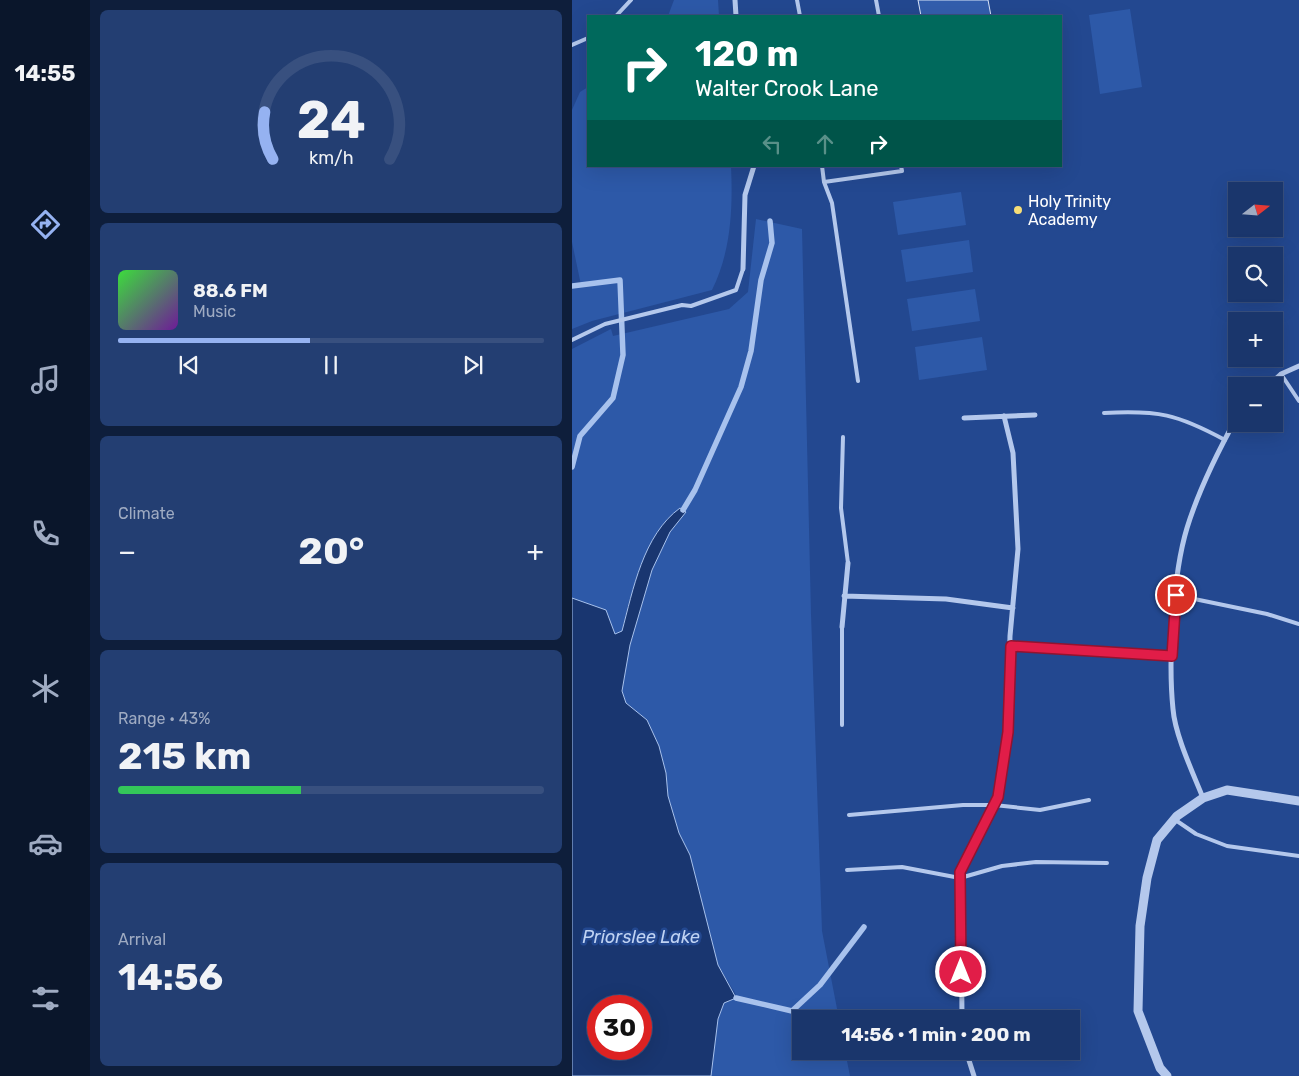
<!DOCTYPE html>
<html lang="en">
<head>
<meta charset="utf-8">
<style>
	body { margin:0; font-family:Rubik,sans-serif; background:#233e72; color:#f1f3f6; height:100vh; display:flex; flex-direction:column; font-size:19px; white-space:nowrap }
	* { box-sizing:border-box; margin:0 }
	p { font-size:16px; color:#9fabc2 }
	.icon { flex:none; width:28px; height:28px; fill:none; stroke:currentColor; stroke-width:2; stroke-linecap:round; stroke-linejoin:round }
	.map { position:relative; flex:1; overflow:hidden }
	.panel { display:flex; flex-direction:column; gap:10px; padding:10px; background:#0e1e3b; width:482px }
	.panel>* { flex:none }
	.banner { position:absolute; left:15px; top:15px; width:475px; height:152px; border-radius:0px; box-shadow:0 5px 20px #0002,0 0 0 1px #38507f; background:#00695c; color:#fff; overflow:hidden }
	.needle { width:32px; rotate:73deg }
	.fabs { position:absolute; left:656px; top:182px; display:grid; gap:10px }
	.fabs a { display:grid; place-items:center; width:55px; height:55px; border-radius:0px; background:#1a366c; box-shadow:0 5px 20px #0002,0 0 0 1px #38507f; font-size:25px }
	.speed { position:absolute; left:15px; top:995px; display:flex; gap:10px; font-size:25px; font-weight:700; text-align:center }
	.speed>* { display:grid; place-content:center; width:65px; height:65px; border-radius:50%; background:#1a366c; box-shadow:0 5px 20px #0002,0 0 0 1px #38507f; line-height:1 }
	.speed .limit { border:8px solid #d22; background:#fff; color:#111 }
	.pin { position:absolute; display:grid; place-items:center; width:42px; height:42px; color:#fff; margin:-21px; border:2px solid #fff; border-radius:50%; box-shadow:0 1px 5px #0007 }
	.me { position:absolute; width:55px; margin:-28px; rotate:0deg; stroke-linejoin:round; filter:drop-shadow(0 0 4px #0008) }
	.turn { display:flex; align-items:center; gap:18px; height:105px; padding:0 25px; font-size:22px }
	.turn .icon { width:65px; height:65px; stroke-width:2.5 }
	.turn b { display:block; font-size:35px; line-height:42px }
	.lanes { display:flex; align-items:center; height:48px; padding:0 25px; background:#0003; justify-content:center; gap:25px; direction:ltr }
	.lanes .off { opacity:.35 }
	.big { font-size:38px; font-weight:700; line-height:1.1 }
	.panel .card { flex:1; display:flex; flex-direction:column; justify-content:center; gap:8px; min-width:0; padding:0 18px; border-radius:8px; background:#233e72 }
	.panel .dial { align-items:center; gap:0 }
	.dial svg { height:130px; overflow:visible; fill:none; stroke:#38507f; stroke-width:7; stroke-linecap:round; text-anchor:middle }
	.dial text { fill:#f1f3f6; stroke:none }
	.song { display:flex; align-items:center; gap:15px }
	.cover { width:60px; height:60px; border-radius:8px; background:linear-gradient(135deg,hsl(120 70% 55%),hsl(280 70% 35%)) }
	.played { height:5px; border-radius:2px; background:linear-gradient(90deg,#95b2f1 45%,#38507f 45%) }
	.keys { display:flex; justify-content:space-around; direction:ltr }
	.heat { display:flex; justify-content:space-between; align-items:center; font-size:28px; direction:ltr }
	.charge { height:8px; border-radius:4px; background:linear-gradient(90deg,#34c759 43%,#38507f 0) }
	.trip { position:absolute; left:220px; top:1010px; width:288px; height:50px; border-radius:0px; background:#1a366c; box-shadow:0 5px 20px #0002,0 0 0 1px #38507f; font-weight:700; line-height:50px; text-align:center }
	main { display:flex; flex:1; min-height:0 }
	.tabs { display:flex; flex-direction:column; width:90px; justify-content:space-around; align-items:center; background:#0a162b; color:#9fabc2 }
	.tabs .icon { width:35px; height:35px }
	.tabs .selected { color:#95b2f1 }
	.tabs b { font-size:22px; color:#f1f3f6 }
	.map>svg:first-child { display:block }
</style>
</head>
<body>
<main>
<nav class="tabs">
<b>14:55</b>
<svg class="icon selected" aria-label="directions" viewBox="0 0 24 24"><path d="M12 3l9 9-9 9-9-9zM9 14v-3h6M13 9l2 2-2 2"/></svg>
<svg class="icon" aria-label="music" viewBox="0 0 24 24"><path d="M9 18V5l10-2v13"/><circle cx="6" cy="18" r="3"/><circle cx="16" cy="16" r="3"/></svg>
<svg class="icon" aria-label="phone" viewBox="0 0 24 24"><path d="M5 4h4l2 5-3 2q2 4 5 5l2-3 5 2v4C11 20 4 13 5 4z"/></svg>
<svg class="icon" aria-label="climate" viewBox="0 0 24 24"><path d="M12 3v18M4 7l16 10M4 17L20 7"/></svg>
<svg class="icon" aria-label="car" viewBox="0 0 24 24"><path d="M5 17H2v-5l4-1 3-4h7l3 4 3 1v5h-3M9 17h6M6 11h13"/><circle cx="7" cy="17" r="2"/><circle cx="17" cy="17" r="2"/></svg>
<svg class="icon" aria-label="filters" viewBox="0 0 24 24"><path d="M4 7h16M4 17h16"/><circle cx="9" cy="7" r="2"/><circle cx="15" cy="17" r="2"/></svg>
</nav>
<section class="panel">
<div class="card dial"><svg viewBox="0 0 100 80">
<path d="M14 69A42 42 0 1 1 86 69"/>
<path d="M14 69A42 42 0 0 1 9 40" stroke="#95b2f1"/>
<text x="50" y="56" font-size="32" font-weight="700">24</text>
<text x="50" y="72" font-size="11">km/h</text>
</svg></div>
<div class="card">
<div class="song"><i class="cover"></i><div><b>88.6 FM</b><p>Music</p></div></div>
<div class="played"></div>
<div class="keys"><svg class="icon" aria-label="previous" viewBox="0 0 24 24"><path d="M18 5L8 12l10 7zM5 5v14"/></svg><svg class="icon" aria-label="pause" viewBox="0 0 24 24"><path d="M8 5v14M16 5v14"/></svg><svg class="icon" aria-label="next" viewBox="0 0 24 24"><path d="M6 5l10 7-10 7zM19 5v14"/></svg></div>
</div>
<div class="card"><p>Climate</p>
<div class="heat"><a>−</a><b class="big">20°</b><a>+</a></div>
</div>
<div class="card"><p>Range · 43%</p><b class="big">215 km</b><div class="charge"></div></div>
<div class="card"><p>Arrival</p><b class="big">14:56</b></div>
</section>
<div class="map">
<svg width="727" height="1076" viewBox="0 0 727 1076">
	<rect width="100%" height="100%" fill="#234890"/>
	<path fill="#2d59a8" d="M102 0H146L147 16H96Z
		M558 9 570 87 528 94 517 15Z
		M16 87V166H159C161 208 159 252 140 290L20 321 0 329V286L9 285 0 242V110L8 92Z
		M389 192 394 225 326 235 321 202Z
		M184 219 230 229 239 614 250 931 267 1019H229V1051H273L278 1076H138L146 1019 152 1003 164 998 163 993 146 965 118 855 107 833 96 796 94 773 87 746 75 720 54 703 50 691 58 645 80 570 98 532 113 512 108 509 57 601 50 631 43 635 34 610 0 598V349L39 329 41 336 157 309 176 292Z
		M397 240 401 272 334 282 329 250Z
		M403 289 408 321 340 331 335 299Z
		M410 337 415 370 347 380 343 347Z"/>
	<path fill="#193670" stroke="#a8c2ed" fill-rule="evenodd" d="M108 508 114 512 98 532 80 570 58 645 50 691 54 703 75 720 87 746 94 773 96 796 107 833 118 855 146 965 164 998 152 1003 146 1019 139 1076H0V598L34 610 43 634 50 631C61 590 71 535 108 508ZM26 1006H69V1049H26Z"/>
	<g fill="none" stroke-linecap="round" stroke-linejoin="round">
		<path stroke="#a8c2ed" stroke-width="5.5" d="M0 286 48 280 51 355 41 398 8 436 0 467
			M111 510 123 490 169 387 179 351 189 280 200 243 198 221
			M164 998 220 1011 248 985 292 927"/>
	</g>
	<path fill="#335ead" stroke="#dae5f9" d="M346 0H416L419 16H349Z"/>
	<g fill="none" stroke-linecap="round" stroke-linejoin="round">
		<path stroke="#b4c8ec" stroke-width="4" d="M225 0 228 16
			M304 0 307 16
			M44 16 59 0
			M0 45 16 38
			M250 166 252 182 330 171 329 166
			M252 182 260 203 286 381
			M0 340 33 324 110 305 119 306 164 290 171 269
			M709 374 727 401
			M532 413C586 410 605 414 653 440
			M271 437 269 508 276 563
			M603 595 695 614 727 624
			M270 627V725
			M277 815 391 805H422L468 810 517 800
			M602 819 624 834 655 846 727 856
			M275 870 330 867 388 878 430 866 464 862 535 863"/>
		<path stroke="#b4c8ec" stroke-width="5" d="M163 0 164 16
			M171 269 173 195 182 166
			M696 386 709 374 727 366
			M392 418 463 415
			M272 596 374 599 441 608
			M270 627 276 563
			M439 646 600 656
			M631 798C621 773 603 735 601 709 596 660 601 574 615 528 627 489 645 453 665 417
			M390 1019 389 872 426 797 436 732 438 636 446 549 441 453 432 416
			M394 1051 402 1076"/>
		<path stroke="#b4c8ec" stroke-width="9" d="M595 1076 588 1068 566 1011 568 926 575 878 585 840 605 816 631 798 655 790 727 801"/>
	</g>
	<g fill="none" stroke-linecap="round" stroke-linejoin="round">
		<g stroke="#92132f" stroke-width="12">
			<path id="route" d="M389 972 388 872 426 797 436 732 439 646 600 656 604 595"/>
		</g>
		<use href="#route" stroke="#e11d48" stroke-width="9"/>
	</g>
	<circle fill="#f7de77" stroke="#234890" stroke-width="2" cx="446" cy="210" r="5"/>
	<g text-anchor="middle" stroke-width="5" stroke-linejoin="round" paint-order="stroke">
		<g font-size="16" fill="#fff" stroke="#234890" text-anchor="start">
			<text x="456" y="207">Holy Trinity<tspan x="456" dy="18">Academy</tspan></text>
		</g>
		<g font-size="18" font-style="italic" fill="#c0d3f3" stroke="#234890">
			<text x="69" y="943">Priorslee Lake</text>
		</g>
	</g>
</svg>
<div class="fabs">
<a><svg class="needle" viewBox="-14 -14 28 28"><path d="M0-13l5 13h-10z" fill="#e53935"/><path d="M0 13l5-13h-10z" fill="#9fabc2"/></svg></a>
<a><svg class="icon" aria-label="search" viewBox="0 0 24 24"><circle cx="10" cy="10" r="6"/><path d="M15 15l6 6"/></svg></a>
<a>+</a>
<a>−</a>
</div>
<div class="speed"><div class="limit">30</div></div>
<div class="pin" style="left:604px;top:595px;background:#d93025"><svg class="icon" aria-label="arrive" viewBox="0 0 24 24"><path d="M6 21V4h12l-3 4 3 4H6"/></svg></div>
<svg class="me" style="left:389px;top:972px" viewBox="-20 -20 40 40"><circle r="17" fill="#e11d48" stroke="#fff" stroke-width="3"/><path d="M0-11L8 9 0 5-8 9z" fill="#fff"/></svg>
<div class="trip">14:56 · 1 min · 200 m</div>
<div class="banner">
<div class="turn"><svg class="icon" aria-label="right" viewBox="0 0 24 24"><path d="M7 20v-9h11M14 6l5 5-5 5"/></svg><div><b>120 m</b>Walter Crook Lane</div></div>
<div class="lanes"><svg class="icon off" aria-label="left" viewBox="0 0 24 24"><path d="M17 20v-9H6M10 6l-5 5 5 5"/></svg><svg class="icon off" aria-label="ahead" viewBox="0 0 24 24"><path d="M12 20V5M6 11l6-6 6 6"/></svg><svg class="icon" aria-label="right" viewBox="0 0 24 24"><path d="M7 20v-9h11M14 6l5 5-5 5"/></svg></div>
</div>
</div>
</main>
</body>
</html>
